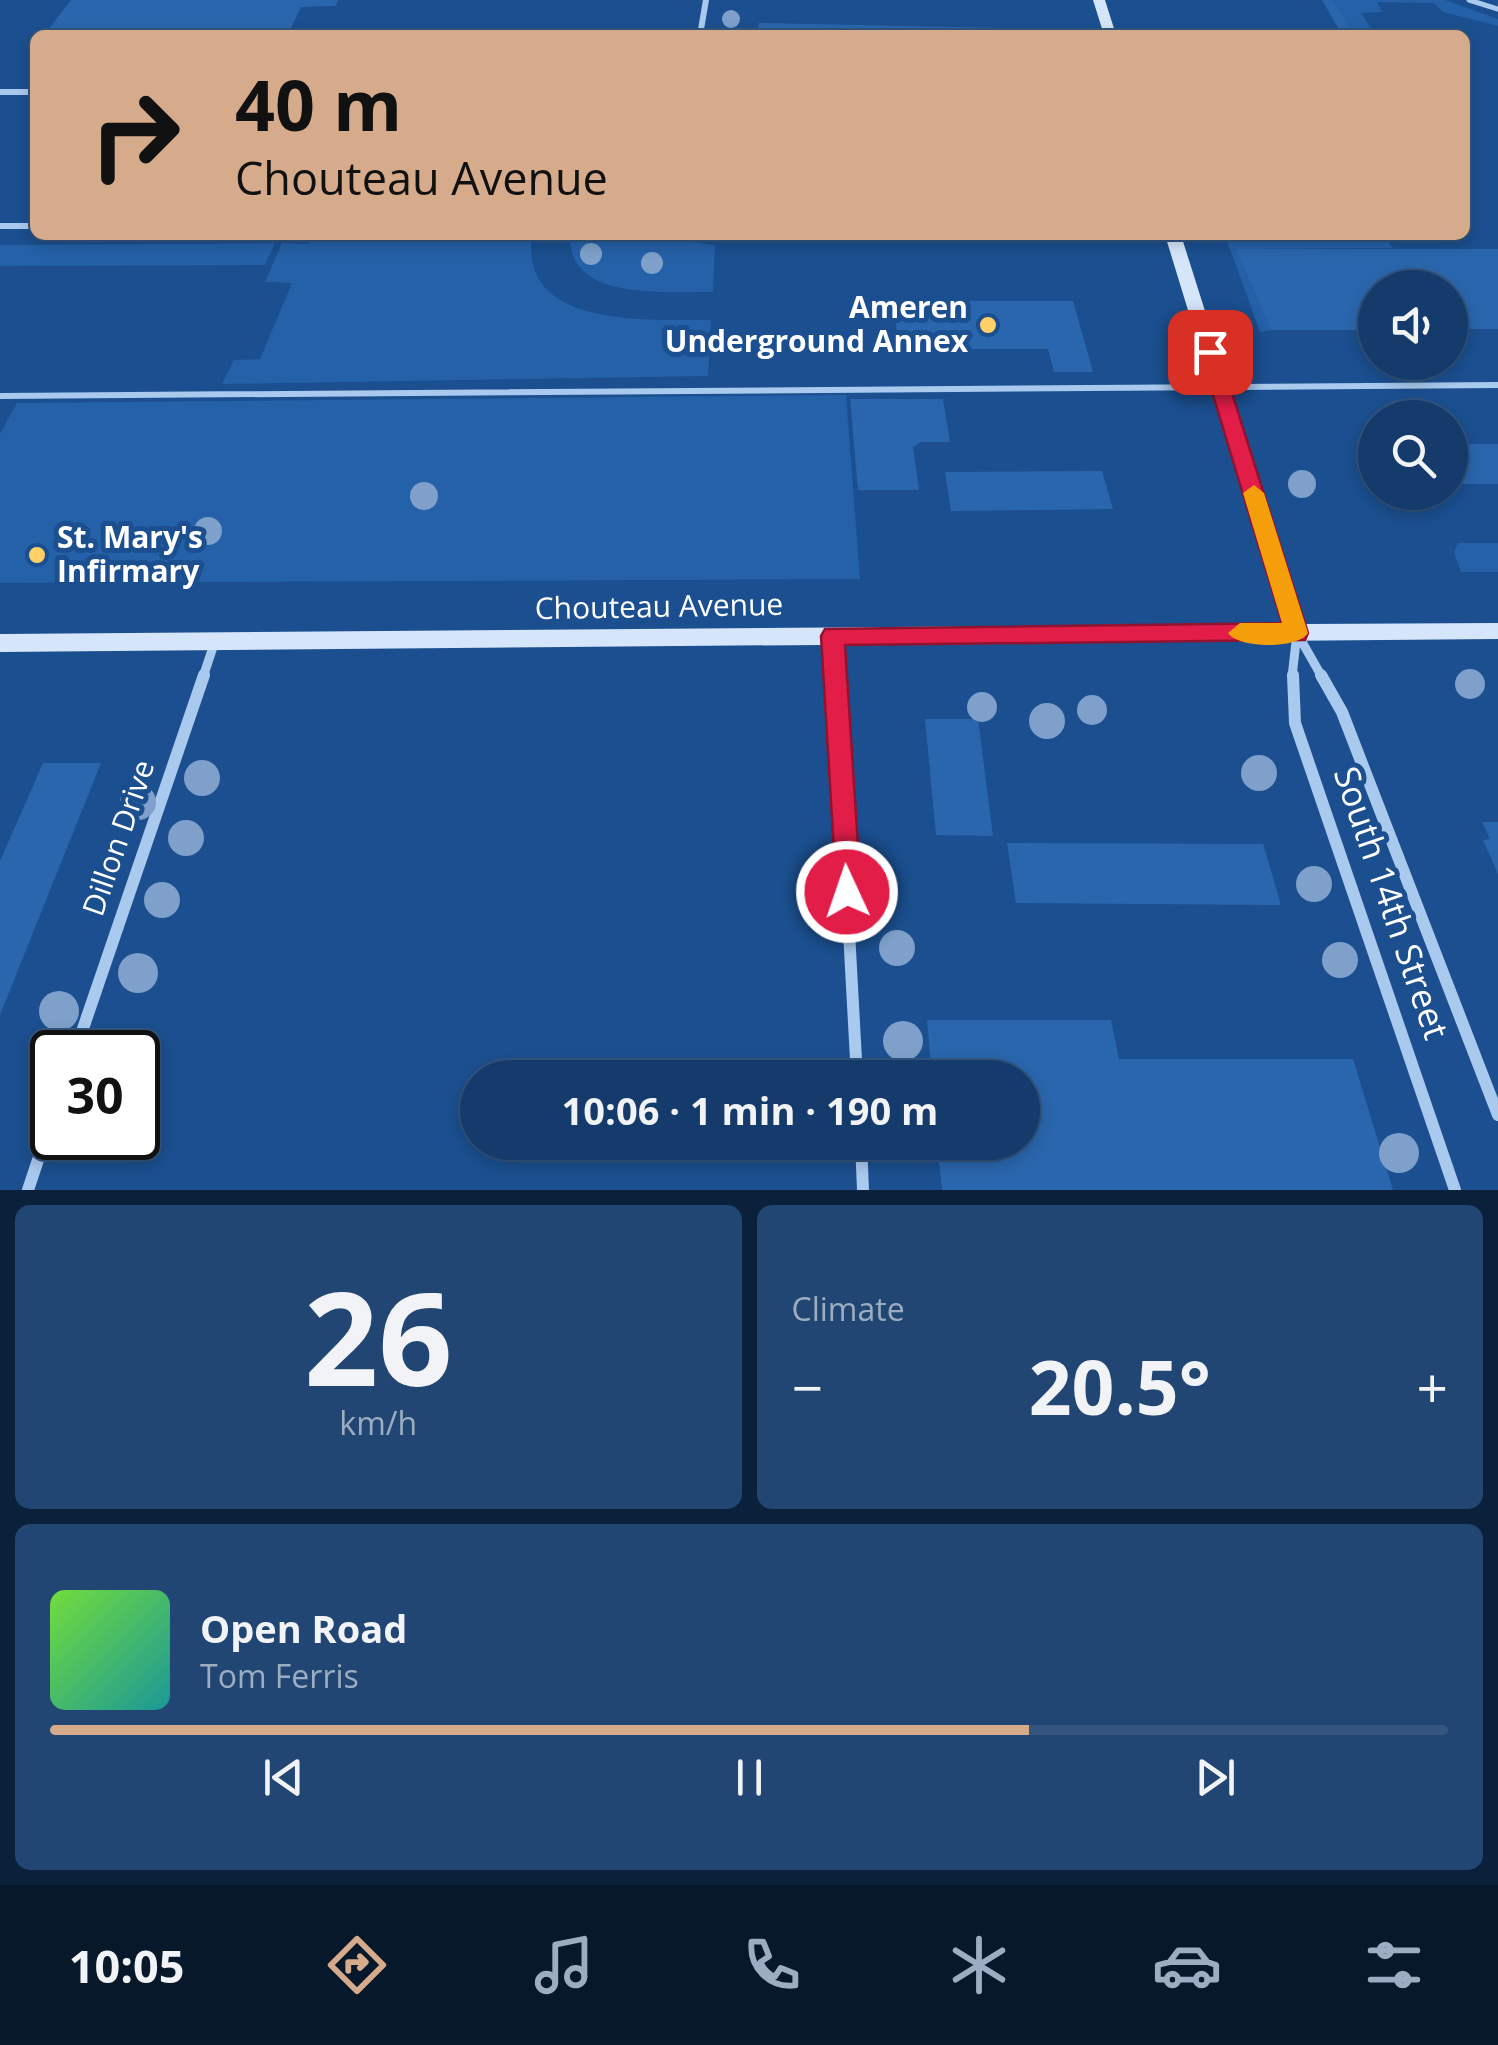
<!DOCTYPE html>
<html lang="en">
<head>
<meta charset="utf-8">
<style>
	body { margin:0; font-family:"Open Sans",sans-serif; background:#214673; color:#f1f3f6; height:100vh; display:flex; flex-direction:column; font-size:38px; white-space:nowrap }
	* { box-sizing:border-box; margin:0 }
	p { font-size:32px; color:#9dadc1 }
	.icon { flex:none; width:55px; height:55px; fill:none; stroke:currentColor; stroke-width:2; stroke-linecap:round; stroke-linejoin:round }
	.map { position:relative; height:1190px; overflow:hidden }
	.panel { display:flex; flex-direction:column; gap:15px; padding:15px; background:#0b203b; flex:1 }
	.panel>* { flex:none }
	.banner { position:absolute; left:30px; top:30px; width:1440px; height:210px; border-radius:15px; box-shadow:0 5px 15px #0003,0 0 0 2px #33557e; background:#d6ab8b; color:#111; overflow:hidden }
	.controls { position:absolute; left:1358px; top:270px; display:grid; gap:20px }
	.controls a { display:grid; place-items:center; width:110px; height:110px; border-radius:50%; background:#143b6b; box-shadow:0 5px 15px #0003,0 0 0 2px #33557e; font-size:50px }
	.speed { position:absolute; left:30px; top:1030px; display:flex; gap:20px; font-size:50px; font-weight:700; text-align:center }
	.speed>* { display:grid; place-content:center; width:130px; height:130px; border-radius:50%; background:#143b6b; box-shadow:0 5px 15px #0003,0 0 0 2px #33557e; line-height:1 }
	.speed .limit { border:5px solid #111; border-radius:15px; background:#fff; color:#111 }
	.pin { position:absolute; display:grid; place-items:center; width:85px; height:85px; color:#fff; margin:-42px; border-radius:20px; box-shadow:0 5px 15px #0006 }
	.me { position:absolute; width:110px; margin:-55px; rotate:357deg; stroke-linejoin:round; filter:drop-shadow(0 0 8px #0008) }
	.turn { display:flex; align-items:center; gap:35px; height:210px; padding:0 40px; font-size:45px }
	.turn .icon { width:130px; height:130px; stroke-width:2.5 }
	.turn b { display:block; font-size:70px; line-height:85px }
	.big { font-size:75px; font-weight:700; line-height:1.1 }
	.panel .card { flex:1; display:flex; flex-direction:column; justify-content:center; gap:15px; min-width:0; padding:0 35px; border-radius:15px; background:#214673 }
	.panel .dial { align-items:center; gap:0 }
	.dial b { font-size:130px; line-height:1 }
	.song { display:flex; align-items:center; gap:30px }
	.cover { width:120px; height:120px; border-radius:15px; background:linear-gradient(135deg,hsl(100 70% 55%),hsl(180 70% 35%)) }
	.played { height:10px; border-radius:5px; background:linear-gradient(90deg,#d6ab8b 70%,#33557e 70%) }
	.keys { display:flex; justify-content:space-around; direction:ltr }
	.heat { display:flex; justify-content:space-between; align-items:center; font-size:55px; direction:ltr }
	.panel .tiles { flex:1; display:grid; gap:15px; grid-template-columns:1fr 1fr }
	.card:last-child { grid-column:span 2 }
	.trip { position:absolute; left:460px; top:1060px; width:580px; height:100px; border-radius:50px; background:#143b6b; box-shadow:0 5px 15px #0003,0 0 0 2px #33557e; font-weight:700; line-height:100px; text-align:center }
	.dock { display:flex; height:160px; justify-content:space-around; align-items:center; background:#08182b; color:#9dadc1 }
	.dock .icon { width:70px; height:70px }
	.dock .selected { color:#d6ab8b }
	.dock b { font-size:45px; color:#f1f3f6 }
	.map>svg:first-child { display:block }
</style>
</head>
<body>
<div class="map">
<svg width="1498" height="1190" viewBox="0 0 1498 1190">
	<rect width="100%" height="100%" fill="#1b4f8f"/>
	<path fill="#2461a8" d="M1333 0H1445L1498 19V26L1443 12 1434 3 1377 2 1382 12 1361 13 1375 35H1354Z
		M532 235C519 330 649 319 711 320L708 376 222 384 234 360 260 359 292 283 265 282 282 243 309 244 312 236Z
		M1225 235C1281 235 1334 243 1389 242L1393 248 1236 249 1271 330 1260 332Z
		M668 239 715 245 713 292C669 291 572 302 570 240Z
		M275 243 265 265 0 266V245Z
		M846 395 860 579 0 583V434L17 403Z
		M1458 543H1498V572H1461L1454 552Z"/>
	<path fill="#2a66ad" d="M71 0H338L335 6 301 7 289 32 44 35Z
		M1322 0H1333L1354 35H1342Z
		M759 23 1006 28 1007 35H757Z
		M1236 249H1498V329H1450V288H1375V330H1271Z
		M893 301H1073L1093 372H1054L1048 349H899Z
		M850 399H943L950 442H921L913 447 919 490H858Z
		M1450 444H1498V484H1450Z
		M1102 471 1113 509 951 511 945 472Z
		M925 719H978L993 836 936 835Z
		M43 763H101L0 1015V861Z
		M1482 822H1498V874L1483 840 1490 839Z
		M1007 843 1263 844 1281 905 1016 903Z
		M927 1020H1111L1119 1059H1353L1393 1190H942L937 1142H1022V1078H932Z"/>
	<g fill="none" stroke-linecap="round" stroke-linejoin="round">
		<path stroke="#a9c9ee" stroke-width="5" d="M1469 0 1498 9"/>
		<path stroke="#a9c9ee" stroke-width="6" d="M0 396 1498 385"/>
		<path stroke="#a9c9ee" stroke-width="6" d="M700 35 706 0
			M0 92H35
			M0 226H35"/>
		<path stroke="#a9c9ee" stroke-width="9" d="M1297 633 1322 677
			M833 636 835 677
			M203 677 215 641
			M1292 677 1297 633"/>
		<path stroke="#a9c9ee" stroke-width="12" d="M835 675 857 1078
			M1293 675 1295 723 1455 1190
			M1321 675 1342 712 1498 1115
			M75 1052 204 675
			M861 1142 863 1190
			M28 1190 52 1118"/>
		<path fill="#d6e6fa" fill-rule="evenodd" d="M1093 0H1105L1116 35H1104Z
			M1165 235H1181L1304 624 1498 623V639L0 652V634L1284 624Z"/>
	</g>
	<g fill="#7ea0ca">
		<circle cx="731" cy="19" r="9"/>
		<circle cx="591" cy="254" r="11"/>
		<circle cx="652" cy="263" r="11"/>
		<circle cx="1302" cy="484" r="14"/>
		<circle cx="424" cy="496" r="14"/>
		<circle cx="208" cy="531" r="14"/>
		<circle cx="1470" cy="684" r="15"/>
		<circle cx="982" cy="707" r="15"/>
		<circle cx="1092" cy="710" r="15"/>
		<circle cx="1047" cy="721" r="18"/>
		<circle cx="1259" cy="773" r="18"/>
		<circle cx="202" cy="778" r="18"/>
		<circle cx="138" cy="802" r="18"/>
		<circle cx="186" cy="838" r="18"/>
		<circle cx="1314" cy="884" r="18"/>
		<circle cx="162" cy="900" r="18"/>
		<circle cx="897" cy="948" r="18"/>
		<circle cx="1340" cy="960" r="18"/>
		<circle cx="138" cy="973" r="20"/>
		<circle cx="59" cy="1011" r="20"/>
		<circle cx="903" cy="1041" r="20"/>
		<circle cx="1399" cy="1153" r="20"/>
	</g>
	<path fill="#e11d48" stroke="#92132f" stroke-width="2.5" d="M1210 346 1219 352 1308 633 1305 640 845 645 861 892 857 901 847 905 837 901 821 636 825 629 1282 623 1200 352Z"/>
	<path fill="#f59e0b" d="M1254 485 1264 493 1308 633C1298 649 1239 649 1228 633L1240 623H1282L1243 493Z"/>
	<g fill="#ffd166" stroke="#1b4f8f" stroke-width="4">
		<circle cx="988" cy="325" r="10"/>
		<circle cx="37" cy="555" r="10"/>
	</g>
	<g text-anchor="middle" stroke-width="10" stroke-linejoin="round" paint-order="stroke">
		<g font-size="30" font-weight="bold" fill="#fff" stroke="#1b4f8f" text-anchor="end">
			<text x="968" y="318">Ameren<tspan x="968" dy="34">Underground Annex</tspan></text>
			<text x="57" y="548" text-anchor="start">St. Mary's<tspan x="57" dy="34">Infirmary</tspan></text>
		</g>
		<g font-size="30" fill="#fff" stroke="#1b4f8f">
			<text transform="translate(659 607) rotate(-1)" y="10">Chouteau Avenue</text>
			<text transform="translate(119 838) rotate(-71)" y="10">Dillon Drive</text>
		</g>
		<g font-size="35" fill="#fff" stroke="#1b4f8f">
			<text transform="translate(1391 903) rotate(71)" y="12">South 14th Street</text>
		</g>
	</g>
</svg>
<div class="controls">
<a><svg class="icon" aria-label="sound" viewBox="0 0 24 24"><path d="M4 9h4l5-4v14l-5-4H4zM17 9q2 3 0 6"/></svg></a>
<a><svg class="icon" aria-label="search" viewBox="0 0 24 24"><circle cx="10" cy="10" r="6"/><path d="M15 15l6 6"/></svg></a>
</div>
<div class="speed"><div class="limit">30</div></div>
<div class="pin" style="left:1210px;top:352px;background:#d93025"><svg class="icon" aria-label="arrive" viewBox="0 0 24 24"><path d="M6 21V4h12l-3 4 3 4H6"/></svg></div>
<svg class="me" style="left:847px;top:892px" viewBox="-20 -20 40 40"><circle r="17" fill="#e11d48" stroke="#fff" stroke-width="3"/><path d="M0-11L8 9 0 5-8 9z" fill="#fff"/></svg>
<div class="trip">10:06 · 1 min · 190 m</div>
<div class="banner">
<div class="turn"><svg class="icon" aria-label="right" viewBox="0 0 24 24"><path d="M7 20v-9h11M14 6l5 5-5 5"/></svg><div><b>40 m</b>Chouteau Avenue</div></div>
</div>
</div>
<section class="panel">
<div class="tiles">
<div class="card dial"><b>26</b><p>km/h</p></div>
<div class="card"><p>Climate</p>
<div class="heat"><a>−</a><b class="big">20.5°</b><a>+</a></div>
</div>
<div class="card">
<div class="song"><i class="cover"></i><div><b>Open Road</b><p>Tom Ferris</p></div></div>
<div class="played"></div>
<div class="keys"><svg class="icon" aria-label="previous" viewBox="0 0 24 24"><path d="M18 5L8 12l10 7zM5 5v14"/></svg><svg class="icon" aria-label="pause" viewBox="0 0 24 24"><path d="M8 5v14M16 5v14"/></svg><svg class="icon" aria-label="next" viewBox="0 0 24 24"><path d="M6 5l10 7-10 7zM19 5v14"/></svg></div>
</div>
</div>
</section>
<nav class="dock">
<b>10:05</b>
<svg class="icon selected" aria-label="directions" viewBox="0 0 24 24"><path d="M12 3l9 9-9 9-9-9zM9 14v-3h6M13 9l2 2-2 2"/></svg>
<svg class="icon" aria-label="music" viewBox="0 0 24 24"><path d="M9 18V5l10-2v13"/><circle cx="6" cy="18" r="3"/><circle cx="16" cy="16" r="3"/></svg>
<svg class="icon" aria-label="phone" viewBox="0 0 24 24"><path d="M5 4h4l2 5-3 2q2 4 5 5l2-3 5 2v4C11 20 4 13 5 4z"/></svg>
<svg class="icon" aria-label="climate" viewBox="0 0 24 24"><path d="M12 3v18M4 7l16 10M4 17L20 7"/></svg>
<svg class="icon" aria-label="car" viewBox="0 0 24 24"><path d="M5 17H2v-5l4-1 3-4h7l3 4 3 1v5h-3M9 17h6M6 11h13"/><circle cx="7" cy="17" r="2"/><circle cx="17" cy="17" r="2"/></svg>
<svg class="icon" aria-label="filters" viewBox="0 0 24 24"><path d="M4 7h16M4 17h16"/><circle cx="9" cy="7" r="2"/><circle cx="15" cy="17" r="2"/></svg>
</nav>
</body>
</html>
